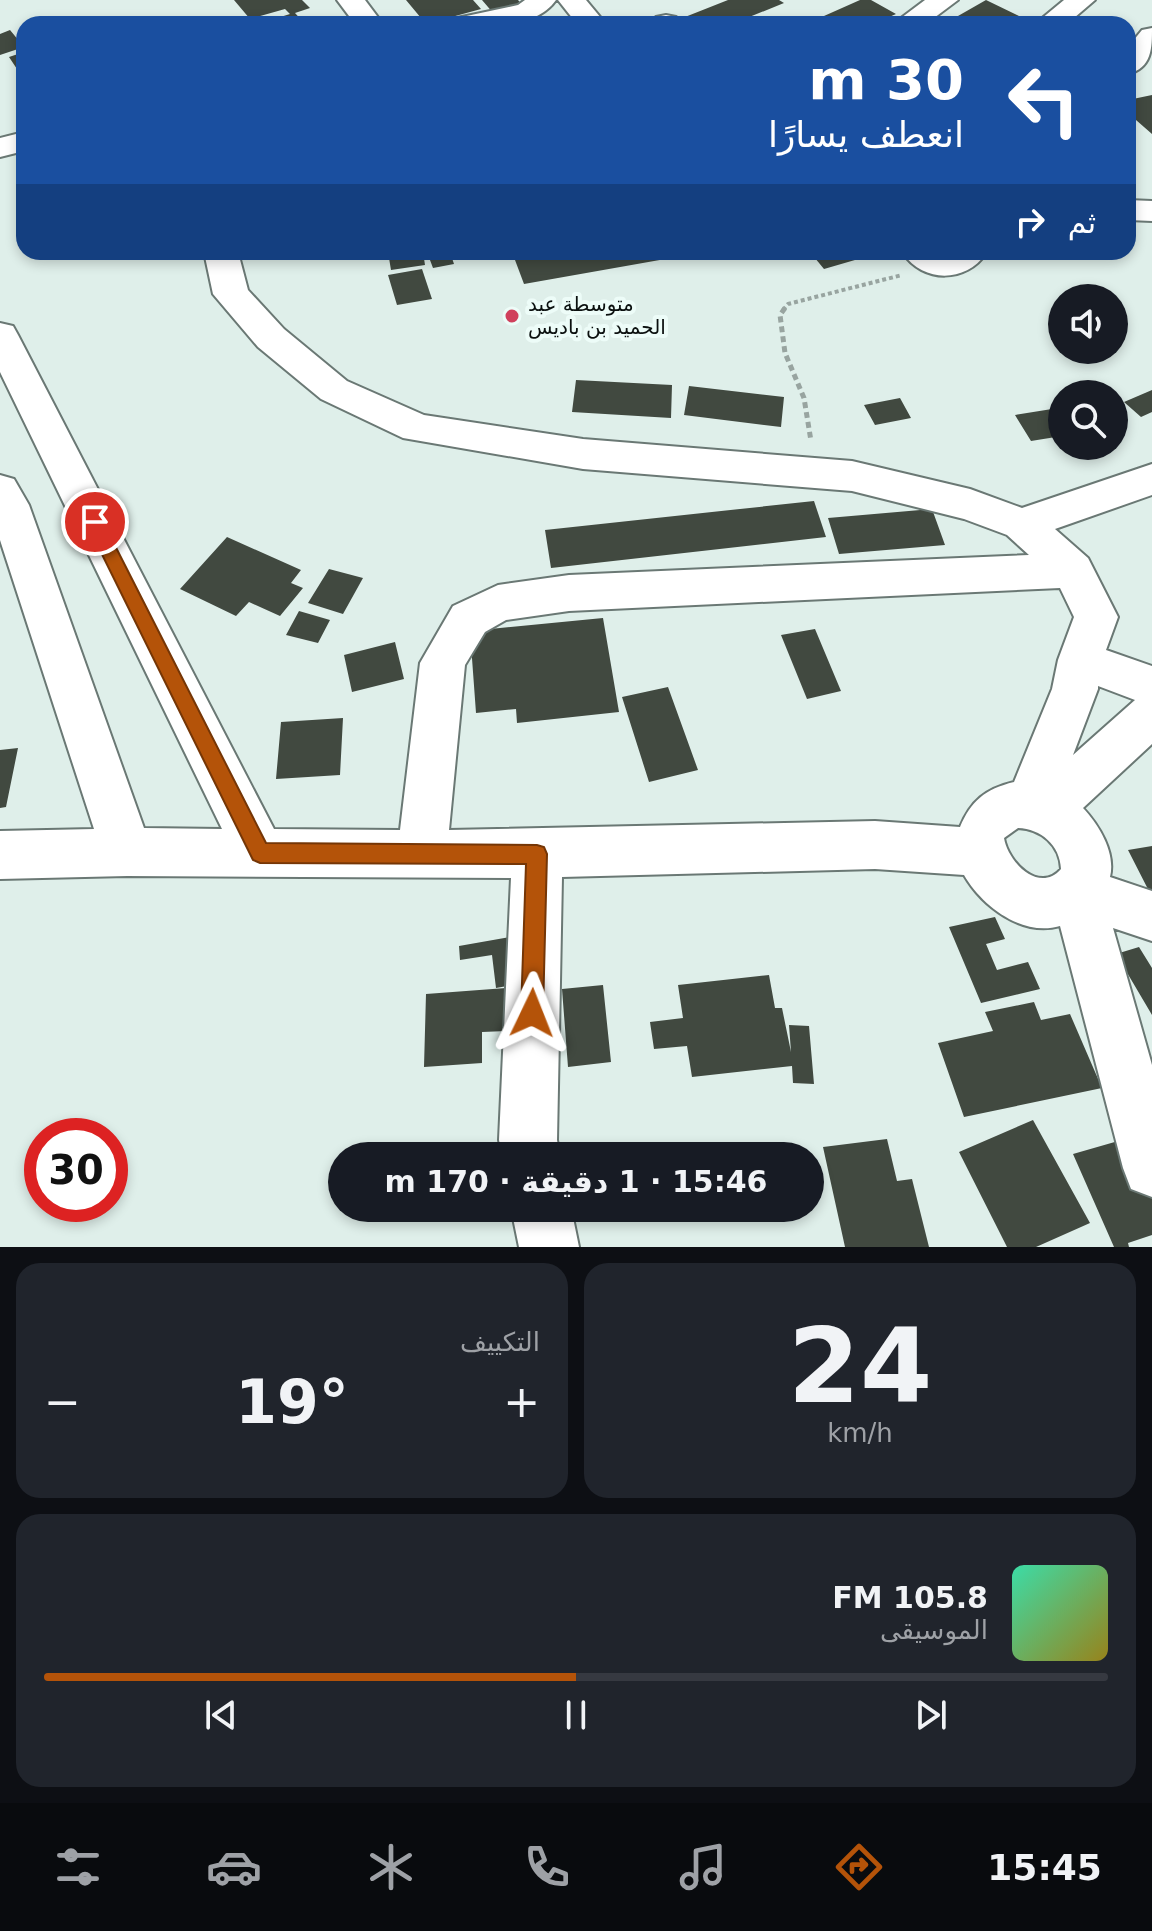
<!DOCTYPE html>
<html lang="ar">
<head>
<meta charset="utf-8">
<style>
	body { margin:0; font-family:"DejaVu Sans",Vazirmatn,sans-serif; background:#20242c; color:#f1f3f6; direction:rtl; height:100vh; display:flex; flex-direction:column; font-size:30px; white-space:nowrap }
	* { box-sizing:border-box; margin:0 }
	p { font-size:26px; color:#9ea1a6 }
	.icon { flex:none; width:44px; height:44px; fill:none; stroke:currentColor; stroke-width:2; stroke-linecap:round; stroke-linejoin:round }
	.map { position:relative; height:1247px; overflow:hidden; direction:ltr }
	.sheet { display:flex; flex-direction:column; gap:16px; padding:16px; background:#0d0f14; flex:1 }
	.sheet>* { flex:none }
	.guide { position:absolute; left:16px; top:16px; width:1120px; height:244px; border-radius:24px; box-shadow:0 4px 12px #0003; direction:rtl; background:#1a4fa0; color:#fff; overflow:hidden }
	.fabs { position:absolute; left:1048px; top:284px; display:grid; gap:16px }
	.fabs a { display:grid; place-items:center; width:80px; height:80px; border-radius:50%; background:#171b24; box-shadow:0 4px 12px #0003; font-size:40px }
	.speed { position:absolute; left:24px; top:1118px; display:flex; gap:16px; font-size:40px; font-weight:700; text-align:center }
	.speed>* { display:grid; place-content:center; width:104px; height:104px; border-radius:50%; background:#171b24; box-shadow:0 4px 12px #0003; line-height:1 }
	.speed .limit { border:12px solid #d22; background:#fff; color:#111 }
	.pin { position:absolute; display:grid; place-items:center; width:68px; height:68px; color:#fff; margin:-34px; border:4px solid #fff; border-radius:50%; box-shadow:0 2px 8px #0007 }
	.me { position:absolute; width:88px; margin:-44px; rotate:2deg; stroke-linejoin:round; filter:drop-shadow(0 0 6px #0008) }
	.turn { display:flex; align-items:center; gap:28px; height:168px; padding:0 40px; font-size:36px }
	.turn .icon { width:104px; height:104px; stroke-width:2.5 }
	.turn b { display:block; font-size:56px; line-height:68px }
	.then { display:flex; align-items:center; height:76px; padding:0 40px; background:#0003; gap:16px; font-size:30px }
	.big { font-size:60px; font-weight:800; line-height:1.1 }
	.sheet .tile { flex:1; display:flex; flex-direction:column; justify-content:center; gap:12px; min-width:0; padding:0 28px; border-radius:24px; background:#20242c }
	.sheet .dial { align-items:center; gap:0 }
	.dial b { font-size:104px; line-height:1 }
	.song { display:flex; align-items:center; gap:24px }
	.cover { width:96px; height:96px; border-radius:12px; background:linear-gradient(135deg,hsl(160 70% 55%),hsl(50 70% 35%)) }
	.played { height:8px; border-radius:4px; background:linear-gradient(90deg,#b45309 50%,#363941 50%) }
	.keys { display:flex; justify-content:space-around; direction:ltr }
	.heat { display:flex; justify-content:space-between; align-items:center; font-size:44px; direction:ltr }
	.sheet .tiles { flex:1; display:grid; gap:16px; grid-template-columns:1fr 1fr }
	.tile:last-child { grid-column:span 2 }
	.trip { position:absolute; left:328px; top:1142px; width:496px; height:80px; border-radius:40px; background:#171b24; box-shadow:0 4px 12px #0003; font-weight:800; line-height:80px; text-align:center; direction:rtl }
	.dock { display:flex; height:128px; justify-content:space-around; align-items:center; background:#090b0e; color:#9ea1a6 }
	.dock .icon { width:56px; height:56px }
	.dock .active { color:#b45309 }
	.dock b { font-size:36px; color:#f1f3f6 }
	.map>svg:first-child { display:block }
</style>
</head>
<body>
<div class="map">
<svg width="1152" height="1247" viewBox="0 0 1152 1247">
	<rect width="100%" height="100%" fill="#dfefea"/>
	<path fill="#414940" d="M234 0H302L310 8 295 13 305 24H258L290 14 285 9 250 19Z
		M406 0H473L481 9 426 24Z
		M482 0H518L524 7 494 14Z
		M728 0H779L784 3 732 24H696L685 17Z
		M860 0H871L896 14 873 24H806Z
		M986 0 1025 19 1016 24H944Z
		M10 30 24 47 0 55V34Z
		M24 52V71L19 72 9 57Z
		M1152 95V134L1128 113V100Z
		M388 252H423L425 265 391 270Z
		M427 252H450L454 264 433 268Z
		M512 252H687L688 255 524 284Z
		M810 252H879V253L824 269Z
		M422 269 432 299 397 305 388 275Z
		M576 380 672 385 671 418 572 412Z
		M689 386 784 397 781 427 684 415Z
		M1152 390V412L1141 417 1124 402Z
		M900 398 911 418 875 425 864 405Z
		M1052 409 1062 426V436L1031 441 1015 415Z
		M814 501 826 537 551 568 545 530Z
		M932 509 945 545 839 554 828 518Z
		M227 537 301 570 291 583 303 588 280 616 249 602 236 616 180 589Z
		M329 569 363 578 343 614 308 603Z
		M299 611 330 620 318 643 286 635Z
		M603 618 619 712 517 723 516 709 476 713 470 631Z
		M815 629 841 691 807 699 781 635Z
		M395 642 404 679 352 692 344 655Z
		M668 687 698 770 649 782 622 697Z
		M343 718 340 775 276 779 281 722Z
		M18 748 6 807 0 808V750Z
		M1152 846V897L1128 850Z
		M995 917 1005 939 986 944 997 970 1028 962 1040 989 981 1003 949 927Z
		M539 932 546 979 496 988 492 955 460 960 459 946Z
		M1139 947 1152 968V1015L1116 954Z
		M769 975 775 1008H782L791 1052 789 1025 809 1026 814 1084 793 1083 792 1066 692 1077 687 1046 654 1049 650 1022 683 1018 678 985Z
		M603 985 611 1062 568 1067 562 989Z
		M506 988 507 1031 482 1032V1063L424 1067 426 994Z
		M1034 1002 1041 1020 1070 1014 1102 1088 964 1117 938 1043 993 1031 985 1012Z
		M1033 1120 1090 1223 1036 1247H1007L959 1152Z
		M1146 1133 1152 1145V1235L1128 1243 1129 1247H1114L1073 1154Z
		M887 1139 897 1181 912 1179 929 1247H845L823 1147Z"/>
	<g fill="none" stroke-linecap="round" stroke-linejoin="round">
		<g stroke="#6a7874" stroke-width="4">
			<path id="minor" d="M337 0H365L383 24H355Z
				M525 0H556C534 31 486 24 453 24L457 18 518 5Z
				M558 0H586L606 24H577Z
				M925 0H958L926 24H893Z
				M1064 0H1095L1067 24H1035Z
				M666 15 676 17 680 24H652L656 17Z
				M1152 28C1152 48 1152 68 1128 74V47L1142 30Z
				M24 132V151L0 157V138Z
				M1128 200 1152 201V221L1128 220Z
				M204 252H238L248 290 284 329 347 381 424 415 583 439 852 461 970 489 1022 508 1152 464V495L1055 529 1088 558 1118 617 1106 650 1152 666V744L1083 808C1099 825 1116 853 1110 877L1152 891V941L1113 928 1152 1065V1197L1131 1189 1123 1168 1060 926C1022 937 982 906 964 875L875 869 562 877 557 1140 560 1156H502L499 1140 511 878 127 876 0 879V831L94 829 0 540V475L14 479 29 505 144 828 222 829 0 372V323L13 326 18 335 274 829 400 830 420 663 453 606 498 585 569 575 1029 555 1007 535 964 519 852 491 583 469 403 438 321 399 258 347 213 294ZM1060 588 1074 617 1058 660 1052 689 1014 782C985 789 971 801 960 827L875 821 449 830 465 665 485 632 506 620 569 611ZM1098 686 1135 700 1073 755 1098 689ZM1018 828C1041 829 1060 845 1061 869 1039 894 1008 862 1004 838Z
				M902 252H987C967 283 923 284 902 252Z
				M511 1208H571L579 1247H519Z"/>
		</g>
		<path stroke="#98a4a0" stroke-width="4" stroke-dasharray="4 3" stroke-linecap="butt" d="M783 310 788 304 902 275"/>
		<path stroke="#98a4a0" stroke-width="5" stroke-dasharray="6 4" stroke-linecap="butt" d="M785 308 780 315 785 353 804 398 811 441"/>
		<use href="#minor" fill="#fff" fill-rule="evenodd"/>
	</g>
	<path fill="#b45309" stroke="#753606" stroke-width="2" d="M95 515 103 522 266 843 537 845 544 847 547 854 543 1013 540 1021 532 1024 524 1021 521 1013 526 864 260 863 253 860 86 522Z"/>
	<circle fill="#d0405c" stroke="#edfcf8" stroke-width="3" cx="512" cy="316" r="8"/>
	<g text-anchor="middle" stroke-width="8" stroke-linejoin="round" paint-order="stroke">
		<g font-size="20" fill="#0b100f" stroke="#edfcf8" text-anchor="start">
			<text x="528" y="311">متوسطة عبد<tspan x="528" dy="23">الحميد بن باديس</tspan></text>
		</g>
	</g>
</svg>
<div class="fabs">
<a><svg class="icon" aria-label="sound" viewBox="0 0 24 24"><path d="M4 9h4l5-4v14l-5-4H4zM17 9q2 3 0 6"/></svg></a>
<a><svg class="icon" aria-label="search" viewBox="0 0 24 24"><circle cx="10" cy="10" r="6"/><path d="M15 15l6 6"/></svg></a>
</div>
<div class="speed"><div class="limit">30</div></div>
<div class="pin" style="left:95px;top:522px;background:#d93025"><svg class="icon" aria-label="arrive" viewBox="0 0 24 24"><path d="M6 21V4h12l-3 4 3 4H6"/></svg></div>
<svg class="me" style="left:532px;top:1013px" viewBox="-20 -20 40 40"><path d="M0-17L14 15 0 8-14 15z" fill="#b45309" stroke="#fff" stroke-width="4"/></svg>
<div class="trip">15:46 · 1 دقيقة · 170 m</div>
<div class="guide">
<div class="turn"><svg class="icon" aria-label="left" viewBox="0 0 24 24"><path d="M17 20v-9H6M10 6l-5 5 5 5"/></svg><div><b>30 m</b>انعطف يسارًا</div></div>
<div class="then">ثم<svg class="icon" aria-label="right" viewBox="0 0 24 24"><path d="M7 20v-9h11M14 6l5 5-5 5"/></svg></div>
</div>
</div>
<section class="sheet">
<div class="tiles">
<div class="tile dial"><b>24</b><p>km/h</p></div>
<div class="tile"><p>التكييف</p>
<div class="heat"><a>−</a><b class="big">19°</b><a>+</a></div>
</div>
<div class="tile">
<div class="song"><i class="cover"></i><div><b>105.8 FM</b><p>الموسيقى</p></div></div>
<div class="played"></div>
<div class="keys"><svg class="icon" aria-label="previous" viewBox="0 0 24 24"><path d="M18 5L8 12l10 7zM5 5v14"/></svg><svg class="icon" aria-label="pause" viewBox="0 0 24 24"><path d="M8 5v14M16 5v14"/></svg><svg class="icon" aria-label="next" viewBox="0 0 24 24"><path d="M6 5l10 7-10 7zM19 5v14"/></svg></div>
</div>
</div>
</section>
<nav class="dock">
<b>15:45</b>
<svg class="icon active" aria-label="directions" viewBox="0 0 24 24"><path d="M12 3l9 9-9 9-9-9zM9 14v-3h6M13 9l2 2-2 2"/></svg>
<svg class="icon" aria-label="music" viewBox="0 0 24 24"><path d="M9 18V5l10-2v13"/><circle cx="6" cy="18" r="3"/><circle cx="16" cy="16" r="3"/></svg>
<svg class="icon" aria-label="phone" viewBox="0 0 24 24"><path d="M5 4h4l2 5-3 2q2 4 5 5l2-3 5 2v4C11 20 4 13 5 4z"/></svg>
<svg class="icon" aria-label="climate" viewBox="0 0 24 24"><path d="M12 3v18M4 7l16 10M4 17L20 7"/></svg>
<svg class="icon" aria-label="car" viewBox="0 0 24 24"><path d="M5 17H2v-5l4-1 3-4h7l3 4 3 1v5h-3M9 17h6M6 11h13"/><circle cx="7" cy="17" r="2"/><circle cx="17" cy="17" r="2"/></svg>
<svg class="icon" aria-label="filters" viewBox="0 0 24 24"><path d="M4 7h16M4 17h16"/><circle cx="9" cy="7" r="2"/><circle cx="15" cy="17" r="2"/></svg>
</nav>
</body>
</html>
